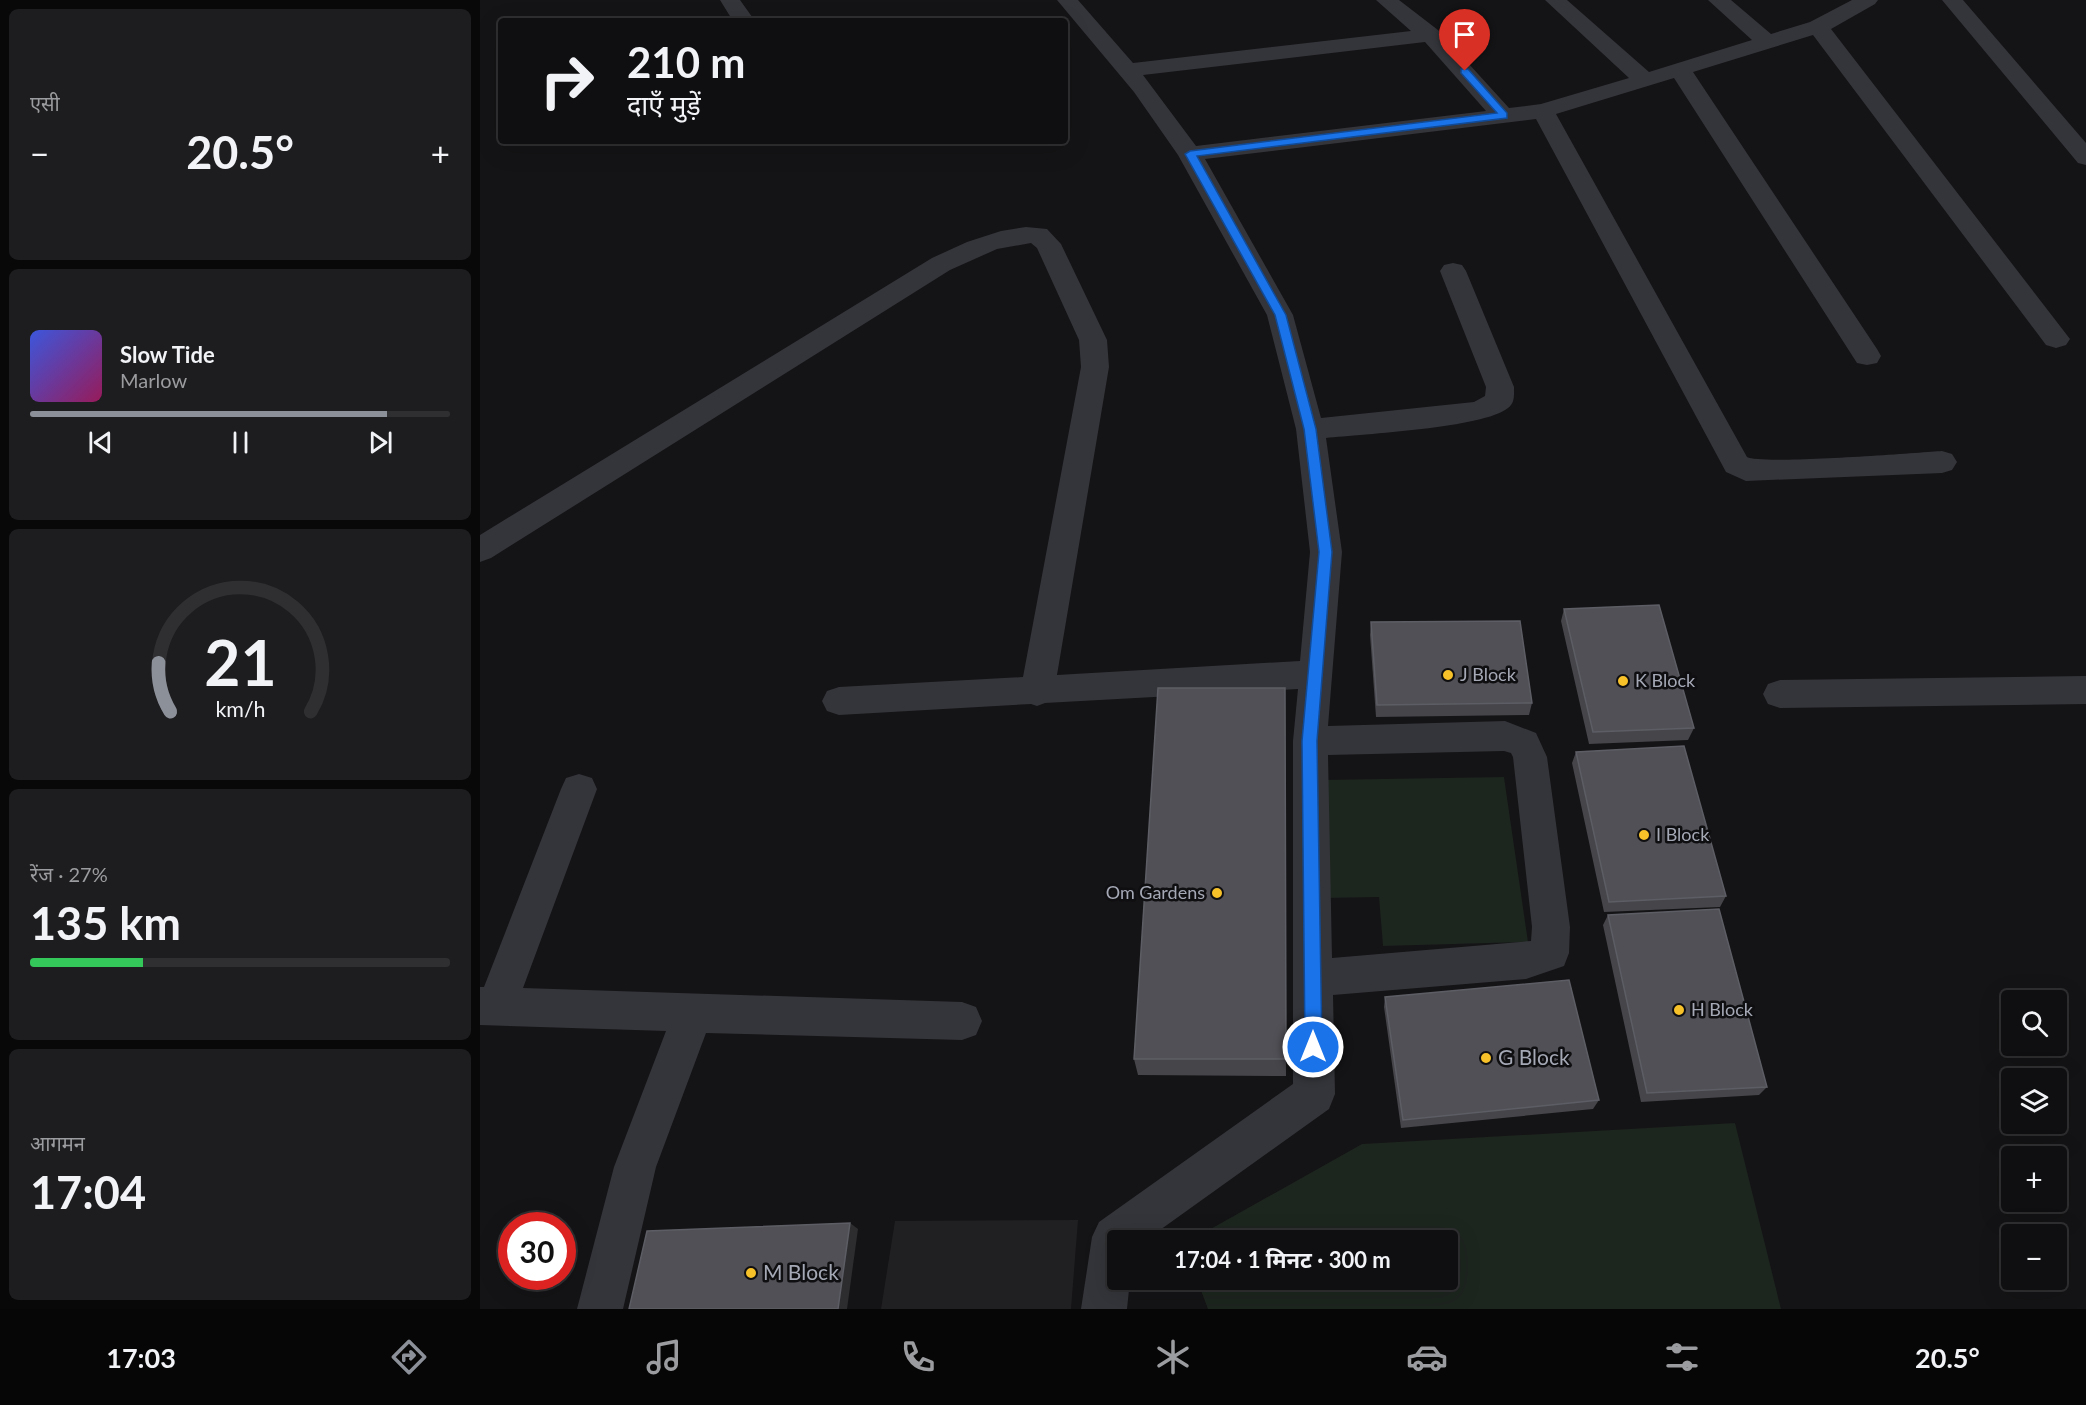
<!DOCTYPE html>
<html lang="hi">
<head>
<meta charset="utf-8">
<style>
	body { margin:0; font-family:Lato,"Noto Sans Devanagari",sans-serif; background:#1d1c1e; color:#f1f3f6; height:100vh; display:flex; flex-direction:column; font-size:22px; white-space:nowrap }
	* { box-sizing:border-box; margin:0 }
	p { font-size:20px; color:#9b9c9f }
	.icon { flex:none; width:33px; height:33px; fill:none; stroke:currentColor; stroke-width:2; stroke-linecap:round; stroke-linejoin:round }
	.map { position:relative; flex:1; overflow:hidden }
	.details { display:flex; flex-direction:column; gap:9px; padding:9px; background:#080809; width:480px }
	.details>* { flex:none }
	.banner { position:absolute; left:18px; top:18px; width:570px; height:126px; border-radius:6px; box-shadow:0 6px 24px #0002,0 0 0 2px #2f2e30; background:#0f0e10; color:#f1f3f6; overflow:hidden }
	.fabs { position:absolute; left:1521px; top:990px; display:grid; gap:12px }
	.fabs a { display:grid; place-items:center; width:66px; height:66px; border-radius:6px; background:#0f0e10; box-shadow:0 6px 24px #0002,0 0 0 2px #2f2e30; font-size:30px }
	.speed { position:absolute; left:18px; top:1212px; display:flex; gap:12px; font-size:30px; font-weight:700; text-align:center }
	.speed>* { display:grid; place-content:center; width:78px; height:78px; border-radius:50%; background:#0f0e10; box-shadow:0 6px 24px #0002,0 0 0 2px #2f2e30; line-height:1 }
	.speed .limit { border:9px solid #d22; background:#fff; color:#111 }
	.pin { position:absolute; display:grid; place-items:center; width:51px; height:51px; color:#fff; margin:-62px -26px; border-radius:50% 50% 50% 0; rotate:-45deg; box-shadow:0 0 6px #0007 }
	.pin .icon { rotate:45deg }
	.me { position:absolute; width:66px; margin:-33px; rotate:0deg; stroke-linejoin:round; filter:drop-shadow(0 0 4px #0008) }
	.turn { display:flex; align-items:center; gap:21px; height:126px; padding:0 30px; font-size:27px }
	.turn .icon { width:78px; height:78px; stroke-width:2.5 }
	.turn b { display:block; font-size:42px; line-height:51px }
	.big { font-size:45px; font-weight:700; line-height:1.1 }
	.details .tile { flex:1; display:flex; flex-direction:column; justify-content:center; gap:9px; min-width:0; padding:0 21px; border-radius:9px; background:#1d1c1e }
	.details .dial { align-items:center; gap:0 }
	.dial svg { height:156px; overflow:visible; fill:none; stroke:#2f2e30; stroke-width:7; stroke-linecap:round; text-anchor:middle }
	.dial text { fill:#f1f3f6; stroke:none }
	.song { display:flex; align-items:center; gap:18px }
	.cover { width:72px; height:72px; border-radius:9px; background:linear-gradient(135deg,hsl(230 70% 55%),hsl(330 70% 35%)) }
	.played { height:6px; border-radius:3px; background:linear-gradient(90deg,#8c9099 85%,#2f2e30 85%) }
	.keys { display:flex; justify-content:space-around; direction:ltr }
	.heat { display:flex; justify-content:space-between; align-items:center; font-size:33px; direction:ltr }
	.charge { height:9px; border-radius:4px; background:linear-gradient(90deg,#34c759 27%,#2f2e30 0) }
	.trip { position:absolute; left:627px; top:1230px; width:351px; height:60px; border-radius:6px; background:#0f0e10; box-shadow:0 6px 24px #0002,0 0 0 2px #2f2e30; font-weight:700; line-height:60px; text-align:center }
	.tab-bar { display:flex; height:96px; justify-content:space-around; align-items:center; background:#060606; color:#9b9c9f }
	.tab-bar .icon { width:42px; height:42px }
	.tab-bar .current { color:#8c9099 }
	.tab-bar b { font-size:27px; color:#f1f3f6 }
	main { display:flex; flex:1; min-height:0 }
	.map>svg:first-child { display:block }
</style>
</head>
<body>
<main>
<section class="details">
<div class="tile"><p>एसी</p>
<div class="heat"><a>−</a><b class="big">20.5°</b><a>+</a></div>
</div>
<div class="tile">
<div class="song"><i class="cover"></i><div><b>Slow Tide</b><p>Marlow</p></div></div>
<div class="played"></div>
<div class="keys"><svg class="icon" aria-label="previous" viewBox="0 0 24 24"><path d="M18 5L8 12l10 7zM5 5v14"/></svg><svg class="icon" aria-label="pause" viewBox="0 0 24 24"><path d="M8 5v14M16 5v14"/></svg><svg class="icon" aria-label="next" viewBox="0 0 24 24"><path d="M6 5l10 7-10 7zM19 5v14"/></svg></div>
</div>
<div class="tile dial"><svg viewBox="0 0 100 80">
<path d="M14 69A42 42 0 1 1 86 69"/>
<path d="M14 69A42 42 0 0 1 8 44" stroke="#8c9099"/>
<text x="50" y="56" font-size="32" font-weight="700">21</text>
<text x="50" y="72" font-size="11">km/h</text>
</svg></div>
<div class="tile"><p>रेंज · 27%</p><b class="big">135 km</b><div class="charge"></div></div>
<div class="tile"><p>आगमन</p><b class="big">17:04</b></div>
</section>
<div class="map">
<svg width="1606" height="1309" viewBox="0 0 1606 1309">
	<rect width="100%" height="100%" fill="#141315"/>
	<path fill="#201f22" d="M598 1220 591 1309H401L415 1221Z"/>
	<path fill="#1d251f" d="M1024 777 1048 942 903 946 899 897 846 898 840 780Z
		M1255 1123 1301 1309H728L717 1280H968V1240H711L882 1144Z"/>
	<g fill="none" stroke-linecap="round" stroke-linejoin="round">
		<path fill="#34353a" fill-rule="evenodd" d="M240 0H260L275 21H253Z
			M577 0H598L653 63 931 31 896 0H919L958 30 1029 108 1061 104 1149 78 1065 0H1087L1169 72 1272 40 1228 0H1251L1291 34 1330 22 1372 0H1398L1395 4 1351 29 1590 339 1586 345 1576 348 1566 345 1333 35 1213 72 1397 349 1401 356 1397 363 1387 365 1377 363 1194 78 1076 114 1267 457C1281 465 1434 453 1462 451L1472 454 1477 462 1472 470 1462 473 1266 481 1246 472 1056 119 725 159 813 315 841 418 994 402 1005 396 1006 387 960 271 964 265 973 263 982 265 986 271 1034 387C1034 395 1035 403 1028 408 1004 428 882 434 846 438L862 552 848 726 1025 721 1056 733 1067 757 1090 927 1089 953 1084 966 1046 979 853 995 855 1094 849 1109 666 1240H638V1280H650L647 1309H601L612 1237 619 1222 813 1084V741L818 689 565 703 557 706 551 704 359 715 347 711 342 701 347 691 359 687 543 677 601 367 599 340 557 248 551 243 517 249 470 270 11 558 0 562V535L452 258 487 242 521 231 546 227 567 229 581 244 627 340 629 367 577 675 820 661 830 552 816 429 787 315 698 155 654 92ZM945 42 1006 111 716 146 663 75ZM1024 751 1031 753 1033 757 1052 927 1051 941 852 958 848 755Z
			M1462 0H1483L1606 143V165L1598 163Z
			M1606 676V704L1300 708 1288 704 1283 694 1288 684 1300 680Z
			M99 774 112 778 117 789 43 988 482 1002 496 1007 502 1021 496 1035 482 1040 226 1033 176 1167 143 1309H97L134 1167 186 1031 0 1025V987H4L81 789 86 778Z"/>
	</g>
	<path fill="#45454a" d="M1084 609 1214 728 1208 740 1109 744 1081 621Z
		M891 622 1052 703 1049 715 896 717 890 635Z
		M805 688 806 1076 658 1075 654 1059Z
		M1096 752 1246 896 1240 907 1124 912 1092 763Z
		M1128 915 1287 1087 1279 1095 1161 1102 1123 925Z
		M905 997 1119 1100 1113 1109 921 1128 904 1007Z"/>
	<path fill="#2d2d30" d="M370 1223 378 1229 367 1309H358Z"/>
	<path fill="#505056" stroke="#5d5e65" stroke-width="1.5" d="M1179 605 1214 728 1113 732 1084 609Z
		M1040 621 1052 703 897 705 891 622Z
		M678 688H805L806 1059H654Z
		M1204 746 1246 896 1129 902 1096 752Z
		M1239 909 1287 1087 1167 1093 1128 915Z
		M1089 980 1119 1100 923 1120 905 997Z
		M370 1223 358 1309H149L167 1231Z"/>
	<path fill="#1a73e8" stroke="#114b97" stroke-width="1.5" d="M981 69H988L1027 113V118L717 156 806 315 836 429 852 552 837 741 842 1047 839 1053 833 1056 827 1053 825 1047 822 741 839 552 824 429 795 315 705 154 710 151 1017 113 981 73Z"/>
	<g fill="#f7c229" stroke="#0f0e10" stroke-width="2">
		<circle cx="968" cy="675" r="6"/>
		<circle cx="1143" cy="681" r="6"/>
		<circle cx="1164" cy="835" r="6"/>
		<circle cx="737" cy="893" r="6"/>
		<circle cx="1199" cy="1010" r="6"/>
		<circle cx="1006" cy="1058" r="6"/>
		<circle cx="271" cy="1273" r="6"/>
	</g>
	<g text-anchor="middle" stroke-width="5" stroke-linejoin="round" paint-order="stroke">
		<g font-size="18" fill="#a5a9b6" stroke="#0f0e10" text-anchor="start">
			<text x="980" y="681">J Block</text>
			<text x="1155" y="687">K Block</text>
			<text x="1176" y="841">I Block</text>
			<text x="725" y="899" text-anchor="end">Om Gardens</text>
			<text x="1211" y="1016">H Block</text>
		</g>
		<g font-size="21" fill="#a5a9b6" stroke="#0f0e10" text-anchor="start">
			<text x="1018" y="1065">G Block</text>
			<text x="283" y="1280">M Block</text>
		</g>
	</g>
</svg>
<div class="fabs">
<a><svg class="icon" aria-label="search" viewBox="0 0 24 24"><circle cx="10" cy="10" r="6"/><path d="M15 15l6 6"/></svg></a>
<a><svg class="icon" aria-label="layers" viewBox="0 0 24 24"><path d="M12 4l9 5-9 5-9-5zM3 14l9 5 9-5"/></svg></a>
<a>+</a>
<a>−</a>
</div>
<div class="speed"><div class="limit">30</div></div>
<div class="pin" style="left:985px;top:71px;background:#d93025"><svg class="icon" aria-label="arrive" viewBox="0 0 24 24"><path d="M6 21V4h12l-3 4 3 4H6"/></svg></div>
<svg class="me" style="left:833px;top:1047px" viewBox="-20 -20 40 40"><circle r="17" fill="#1a73e8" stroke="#fff" stroke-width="3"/><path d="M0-11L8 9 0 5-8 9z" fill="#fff"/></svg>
<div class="trip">17:04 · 1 मिनट · 300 m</div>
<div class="banner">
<div class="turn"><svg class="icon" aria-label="right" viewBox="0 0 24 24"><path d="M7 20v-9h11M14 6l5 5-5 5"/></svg><div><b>210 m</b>दाएँ मुड़ें</div></div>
</div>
</div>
</main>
<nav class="tab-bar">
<b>17:03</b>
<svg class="icon current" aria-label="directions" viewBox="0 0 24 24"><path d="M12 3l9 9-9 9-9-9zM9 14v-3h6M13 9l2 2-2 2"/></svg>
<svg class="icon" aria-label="music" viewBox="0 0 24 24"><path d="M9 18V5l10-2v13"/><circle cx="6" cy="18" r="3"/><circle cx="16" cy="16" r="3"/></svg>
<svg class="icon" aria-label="phone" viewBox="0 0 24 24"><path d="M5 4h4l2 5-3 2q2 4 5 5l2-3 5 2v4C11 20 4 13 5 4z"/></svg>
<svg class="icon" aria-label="climate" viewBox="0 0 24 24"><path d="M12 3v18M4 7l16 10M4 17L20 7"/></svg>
<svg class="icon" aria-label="car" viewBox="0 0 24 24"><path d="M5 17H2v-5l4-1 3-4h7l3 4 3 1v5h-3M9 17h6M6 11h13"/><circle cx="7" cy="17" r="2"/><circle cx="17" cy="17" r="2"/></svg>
<svg class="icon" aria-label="filters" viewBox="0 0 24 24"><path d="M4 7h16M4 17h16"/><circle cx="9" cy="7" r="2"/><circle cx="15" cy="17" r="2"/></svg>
<b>20.5°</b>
</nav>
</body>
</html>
